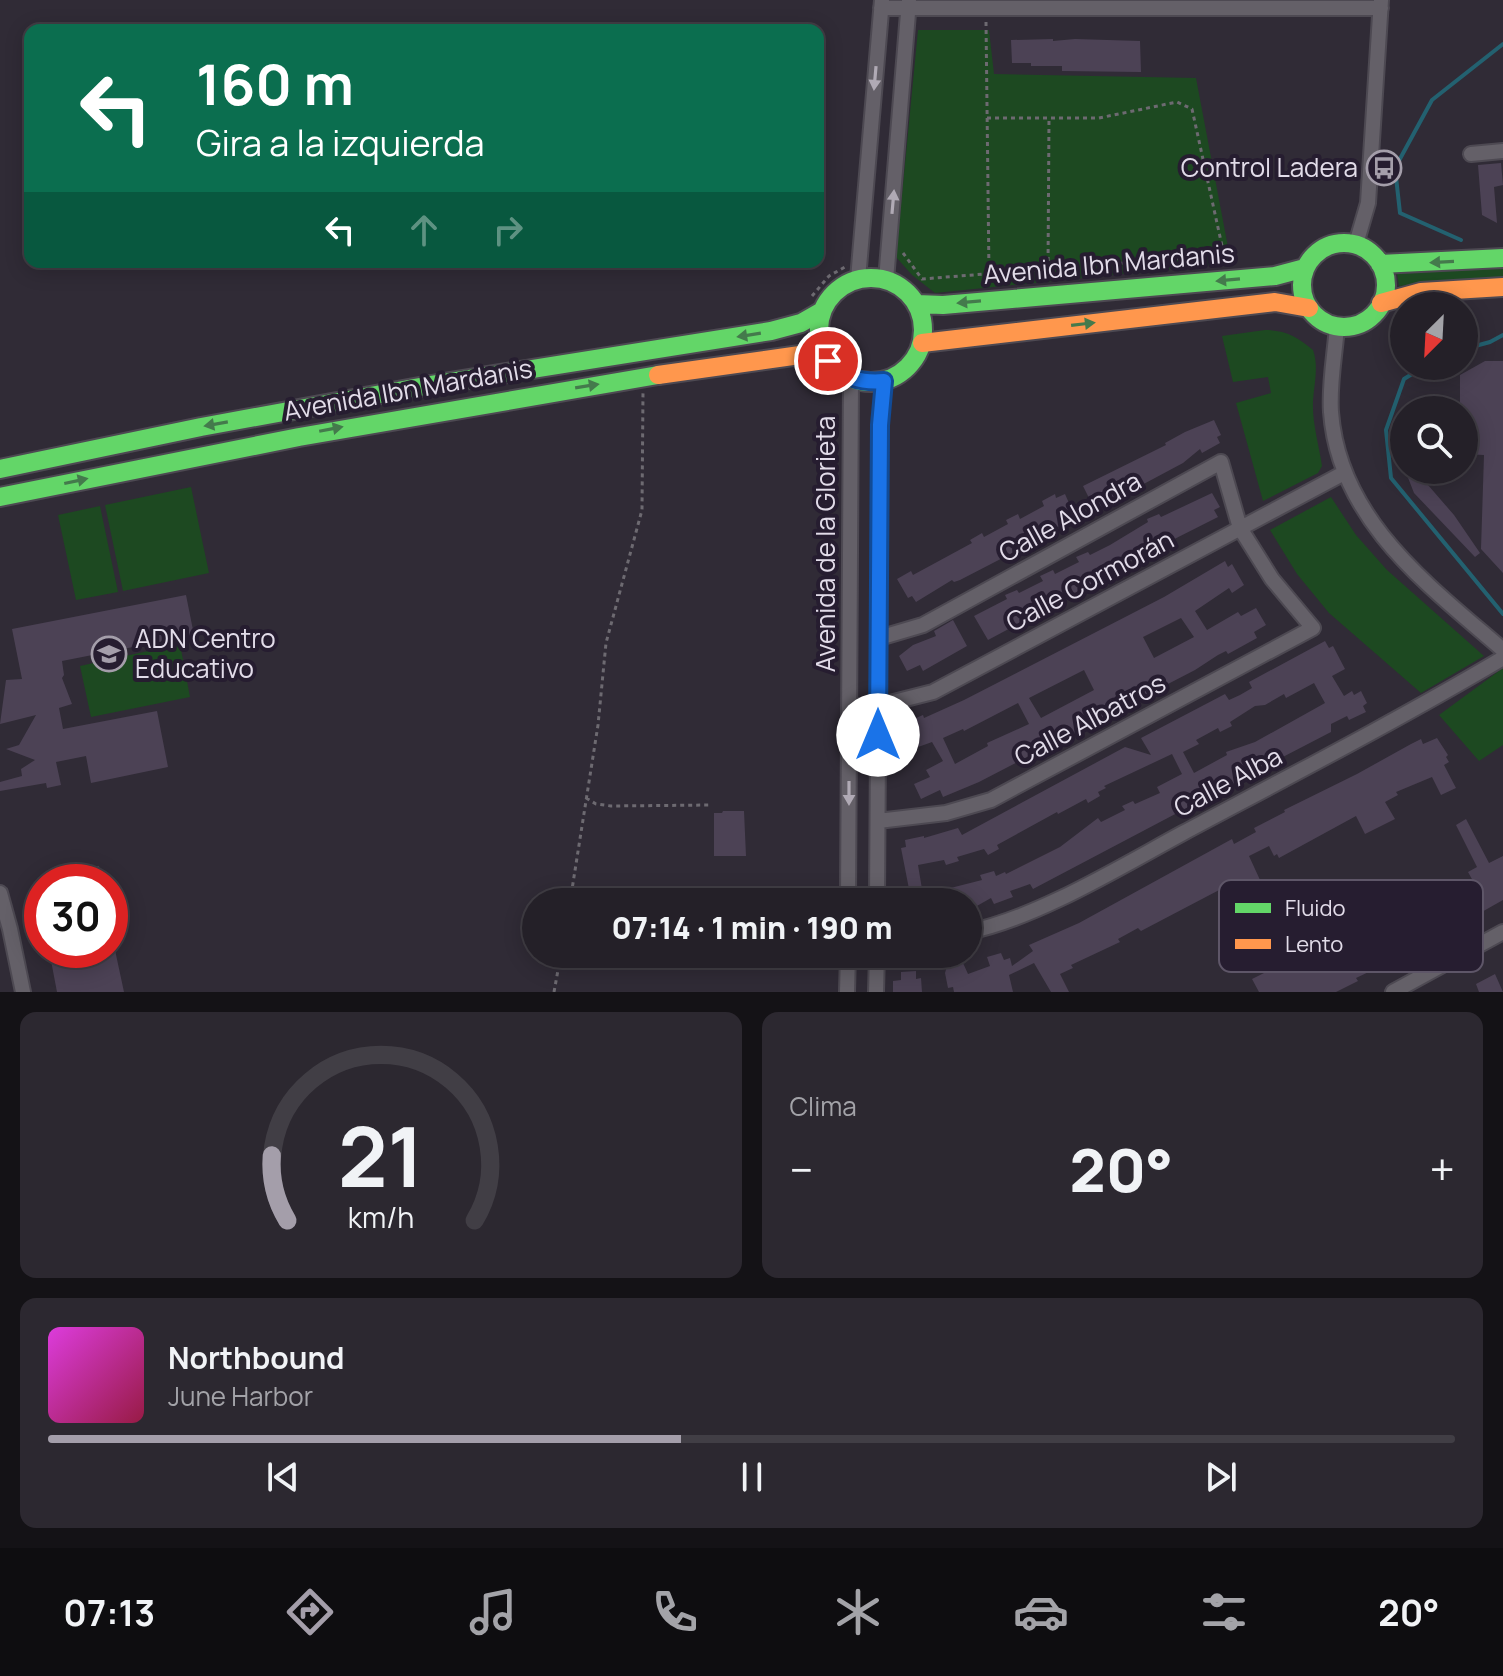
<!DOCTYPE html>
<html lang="es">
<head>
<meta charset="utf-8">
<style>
	body { margin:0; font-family:Manrope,sans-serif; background:#2c2830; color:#f1f3f6; height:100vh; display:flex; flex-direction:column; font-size:30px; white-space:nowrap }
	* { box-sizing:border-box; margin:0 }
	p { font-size:26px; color:#a3a3a8 }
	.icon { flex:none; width:44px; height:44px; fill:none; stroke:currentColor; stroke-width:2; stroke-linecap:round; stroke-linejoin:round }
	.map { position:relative; height:992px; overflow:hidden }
	.details { display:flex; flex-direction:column; gap:20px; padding:20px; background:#141216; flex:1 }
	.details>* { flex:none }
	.banner { position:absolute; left:24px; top:24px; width:800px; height:244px; border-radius:16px; box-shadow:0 4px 20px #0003,0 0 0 2px #413e45; background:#0b6e4f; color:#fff; overflow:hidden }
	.needle { width:52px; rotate:204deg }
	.tools { position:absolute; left:1390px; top:292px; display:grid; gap:16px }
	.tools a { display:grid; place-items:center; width:88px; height:88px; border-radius:50%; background:#242028; box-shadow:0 4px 20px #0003,0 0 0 2px #413e45; font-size:40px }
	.speed { position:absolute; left:24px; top:864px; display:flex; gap:16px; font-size:40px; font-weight:700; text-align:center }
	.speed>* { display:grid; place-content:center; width:104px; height:104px; border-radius:50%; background:#242028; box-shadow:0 4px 20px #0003,0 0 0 2px #413e45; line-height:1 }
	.speed .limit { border:12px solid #d22; background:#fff; color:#111 }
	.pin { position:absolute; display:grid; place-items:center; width:68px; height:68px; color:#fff; margin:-34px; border:4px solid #fff; border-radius:50%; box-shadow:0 2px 8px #0007 }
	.me { position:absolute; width:88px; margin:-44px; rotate:0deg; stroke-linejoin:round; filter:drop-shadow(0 0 6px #0008) }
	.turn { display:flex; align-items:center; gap:28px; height:168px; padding:0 40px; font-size:36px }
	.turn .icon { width:104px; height:104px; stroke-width:2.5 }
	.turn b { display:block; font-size:56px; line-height:68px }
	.lanes { display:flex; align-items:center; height:76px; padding:0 40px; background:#0003; justify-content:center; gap:40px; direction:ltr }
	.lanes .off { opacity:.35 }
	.big { font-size:60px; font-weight:800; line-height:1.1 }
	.details .card { flex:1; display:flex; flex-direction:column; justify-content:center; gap:12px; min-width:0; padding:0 28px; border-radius:16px; background:#2c2830 }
	.details .dial { align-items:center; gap:0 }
	.dial svg { height:208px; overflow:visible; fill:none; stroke:#413e45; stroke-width:7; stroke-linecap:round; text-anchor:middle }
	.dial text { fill:#f1f3f6; stroke:none }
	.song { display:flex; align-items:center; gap:24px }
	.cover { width:96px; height:96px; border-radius:12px; background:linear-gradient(135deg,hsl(300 70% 55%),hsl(340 70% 35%)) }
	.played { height:8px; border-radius:4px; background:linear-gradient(90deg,#a49eaa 45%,#413e45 45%) }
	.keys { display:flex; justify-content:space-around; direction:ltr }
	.heat { display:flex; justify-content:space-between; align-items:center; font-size:44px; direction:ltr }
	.details .tiles { flex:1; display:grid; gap:20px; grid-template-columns:1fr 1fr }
	.card:last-child { grid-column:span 2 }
	.trip { position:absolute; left:522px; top:888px; width:460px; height:80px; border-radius:40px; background:#242028; box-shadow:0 4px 20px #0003,0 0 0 2px #413e45; font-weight:800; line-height:80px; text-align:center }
	.menu { display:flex; height:128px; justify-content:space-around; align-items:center; background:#0e0d10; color:#a3a3a8 }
	.menu .icon { width:56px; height:56px }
	.menu .active { color:#a49eaa }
	.menu b { font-size:36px; color:#f1f3f6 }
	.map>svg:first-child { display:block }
</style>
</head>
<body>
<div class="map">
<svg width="1503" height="992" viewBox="0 0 1503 992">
	<rect width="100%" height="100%" fill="#302b36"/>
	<path fill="#1d4921" d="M918 30H989L994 74 1196 78 1231 263 935 293 912 275 896 257Z
		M1503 268V277L1399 286 1397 274Z
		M1265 330C1286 330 1297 337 1313 350 1319 367 1314 384 1313 401 1312 423 1319 445 1322 466L1318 473 1263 501 1236 403 1271 393 1268 377 1233 382 1222 336Z
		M191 487 209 573 123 591 105 505Z
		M1331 497 1356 535 1387 570 1484 656 1421 693 1329 613 1297 574 1270 530Z
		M100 506 118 592 76 600 58 515Z
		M180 644 190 697 91 717 80 666Z
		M1503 668V745L1479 761 1439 715Z"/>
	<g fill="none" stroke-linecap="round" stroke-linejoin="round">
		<path stroke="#236170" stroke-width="4" d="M1461 240 1400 213 1395 168 1432 100 1503 44
			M1464 349 1490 342 1503 335
			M1425 366 1404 379 1386 430 1391 478 1503 614"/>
	</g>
	<path fill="#4c4255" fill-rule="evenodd" d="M1053 39V41L1075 39 1140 41 1141 72 1062 71V66H1031V63H1012L1011 40Z
		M1501 163 1503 185 1494 187 1497 223 1482 215 1478 165Z
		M1485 361H1503V573L1481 549 1484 455 1464 454V410H1460V375Z
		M1214 420 1221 435 1217 437 1220 443 1202 453 1200 449 1183 463 1095 510 1083 486 1166 445 1165 443 1185 432Z
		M1405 470H1415L1454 515 1480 553 1475 557 1414 493Z
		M1212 493 1220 507 1214 510 1218 517 1111 571V574L988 640 974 616 1007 599 1005 595 1017 590 1019 593 1043 581 1040 576 1053 570 1055 574 1079 562 1076 557 1088 552 1090 555 1110 545 1148 522 1147 519 1159 514 1161 517Z
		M1055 494 1056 498 1065 494 1076 519 1039 535 1041 538 960 580 954 582 952 580 916 602 912 596 908 598 897 579 911 571 913 575 937 562 972 543 970 540 982 533 984 537 1008 524 1006 520 1018 514 1020 519 1044 506 1042 501Z
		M1225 561 1228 567 1232 564 1244 585 1232 593 1229 588 1195 611 1207 630 1238 612 1241 616 1256 608 1266 625 1254 632 1257 638 1228 654 1226 651 1218 655 1195 670 979 782 943 797 940 790 921 799 914 784 930 777 926 770 943 761 932 742 910 750 903 732 908 730 904 723 923 715 924 718 964 700 1164 597ZM1181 618 1194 637 1154 658 1143 637ZM1084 670 1094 690 1041 718 1029 698ZM1018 703 1029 724 987 743 988 746 955 764 943 738 963 729 964 731Z
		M186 595 194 635 62 661 64 675 62 678 72 704 59 708 63 729 157 711 168 767 91 783 86 756 56 762 61 785 47 788 46 783 0 791V782L22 776 21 769 35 760 6 749 19 745 36 715 0 724 6 680 22 679 12 629Z
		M953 620 967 646 923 671 920 665 907 671 899 656 913 645 936 636 934 631Z
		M1325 641 1329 648 1333 646 1345 669 1332 676 1344 696 1352 691 1354 695 1361 691 1367 703 1363 706 1366 712 1349 720 1347 716 1331 724V732L1279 759 1278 757 1252 771 1253 773 1033 889 1030 884 1010 891 1013 897 994 904 991 898 968 911V902H906L904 890 909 889 901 848 906 847 905 840 924 836V838L958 828 962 835 1125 747 1151 755 1141 738 1225 694 1229 700 1240 695 1252 688 1249 682ZM1314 683 1325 703 1255 742 1226 752 1227 755 1194 773 1183 752 1199 744 1196 740 1218 728 1220 732 1232 726 1230 722 1255 706 1265 705 1284 694 1286 698ZM1172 754 1182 774 1157 787 1160 793 1135 804 1133 801 1122 806 1125 810 1101 822 1098 818 1060 847 1006 874 1005 872 996 876 994 871 980 875 982 880 923 895 918 865 944 860 946 865 959 861 957 857 984 849 988 855 999 849 997 845 1057 812 1058 814 1086 799 1088 803 1100 796 1098 792 1106 788 1104 786Z
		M1437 738 1448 755 1446 757 1449 762 1444 765 1456 788 1441 795 1432 777 1396 792 1398 795 1385 802 1395 819 1365 834 1356 816 1279 858 1277 854 1274 856 1269 846 1249 856 1266 893 1249 902 1243 890 1238 893 1234 886 1224 891 1223 888 1141 931 1138 928 1118 939 1120 942 1071 965 1073 968 1060 974 1069 992H1051L1034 963 1009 975 1013 992H954L953 987 948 988 945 973 947 966 963 963 968 974 990 966 987 957 1001 953 1004 960 1010 958 1012 966 1033 951 1029 945 1079 923 1232 839 1234 844 1256 832 1254 828 1285 812 1284 810 1357 774 1411 744 1421 739 1423 744Z
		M723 811H744L746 856H714V813H722Z
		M1466 819 1489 863 1503 856V900L1379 970 1377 968 1356 978 1358 981 1336 992H1259L1252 979 1302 954 1309 969 1329 959 1322 944 1357 925 1355 922 1370 914 1376 925 1412 905 1406 895 1434 883 1442 898 1473 881 1468 872 1477 867 1456 825Z
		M99 866 102 882H48L47 876Z
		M49 950H115L124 992H57Z
		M916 971V979L921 978 922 992H893V981L901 980V972Z
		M1495 974 1503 992H1479L1476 984Z"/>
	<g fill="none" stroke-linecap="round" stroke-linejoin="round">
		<g stroke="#4d4952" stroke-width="18">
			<path id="street" d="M881 8H1381
				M1471 154 1503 151
				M1356 244 1368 203 1381 0
				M858 279 882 0
				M886 280 909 1
				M1337 326C1335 354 1329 384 1331 412 1339 520 1428 585 1503 650
				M849 706H878L933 692 1344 473
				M878 821 946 813 991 800 1313 628 1272 579 1240 528 1221 462 923 625 879 638
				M0 893 10 929 23 992
				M848 902 851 379
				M877 902 880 425 884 381
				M968 932C1037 918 1120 867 1183 833 1290 776 1398 720 1503 658
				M847 992 848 954
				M876 992 877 954
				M1393 992 1503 932"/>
		</g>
		<g stroke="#4d4952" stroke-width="22">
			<path id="fast" d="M1302 285a42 42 0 1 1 84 0a42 42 0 1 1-84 0Z
				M1380 264 1503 258
				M819 330a52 52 0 1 1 104 0a52 52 0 1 1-104 0Z
				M917 304 943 305 1275 276 1305 268
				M0 469 201 427 425 386 771 331 801 323 822 311
				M0 497 299 437 658 375"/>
		</g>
		<g stroke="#4d4952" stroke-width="22">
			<path id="slow" d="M1381 303 1421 292 1503 287
				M922 343 1275 302 1309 308
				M658 375 800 355 828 361"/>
		</g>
		<path stroke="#6d6a71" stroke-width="3" stroke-dasharray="4 4" stroke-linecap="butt" d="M986 22 989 274
			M987 118H1099L1177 102 1192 109 1224 255
			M903 253 922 279 1224 255 1226 264
			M1048 269 1049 118
			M812 296 829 276 845 267
			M586 798 596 804 611 806 711 805
			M570 902 598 725 606 643 642 510 643 393
			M554 992 561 954"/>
		<use href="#street" stroke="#646068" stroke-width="14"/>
		<use href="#fast" stroke="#63d668" stroke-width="18"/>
		<use href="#slow" stroke="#ff974d" stroke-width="18"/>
	</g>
	<defs><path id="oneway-solid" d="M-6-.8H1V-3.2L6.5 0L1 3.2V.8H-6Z" transform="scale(2)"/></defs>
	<g fill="#b0aab5">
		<use href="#oneway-solid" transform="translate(875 78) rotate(95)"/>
		<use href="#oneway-solid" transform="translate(893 202) rotate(-85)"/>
		<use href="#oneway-solid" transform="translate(849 793) rotate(90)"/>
	</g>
	<g fill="#447a4c">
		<use href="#oneway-solid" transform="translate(1442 262) rotate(177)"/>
		<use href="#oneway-solid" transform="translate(1228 280) rotate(175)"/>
		<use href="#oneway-solid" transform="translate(969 302) rotate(175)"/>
		<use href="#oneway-solid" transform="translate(1083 324) rotate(-7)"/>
		<use href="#oneway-solid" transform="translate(749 335) rotate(171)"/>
		<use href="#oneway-solid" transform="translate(587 386) rotate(-9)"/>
		<use href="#oneway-solid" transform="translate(216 424) rotate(170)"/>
		<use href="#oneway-solid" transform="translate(331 429) rotate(-11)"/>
		<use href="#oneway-solid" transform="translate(76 481) rotate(-12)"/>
	</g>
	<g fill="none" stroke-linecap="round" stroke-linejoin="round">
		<g stroke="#114b97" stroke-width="20">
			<path id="route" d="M828 361C845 378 860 383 884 381L880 425 878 735"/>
		</g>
		<use href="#route" stroke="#1a73e8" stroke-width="14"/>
	</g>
	<defs>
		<g id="bus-ring" transform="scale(1.8)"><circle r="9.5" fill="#261d30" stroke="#a49eaa" stroke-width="1.5"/><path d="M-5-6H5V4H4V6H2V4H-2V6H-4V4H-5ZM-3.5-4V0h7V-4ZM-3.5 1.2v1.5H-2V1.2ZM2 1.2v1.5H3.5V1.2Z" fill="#a49eaa"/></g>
		<g id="school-ring" transform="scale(1.8)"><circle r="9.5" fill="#261d30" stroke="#a49eaa" stroke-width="1.5"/><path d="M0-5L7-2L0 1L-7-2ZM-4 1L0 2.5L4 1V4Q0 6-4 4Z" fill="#a49eaa"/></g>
	</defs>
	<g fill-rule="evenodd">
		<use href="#bus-ring" x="1384" y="168"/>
		<use href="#school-ring" x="109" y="654"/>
	</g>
	<g text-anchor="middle" stroke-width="8" stroke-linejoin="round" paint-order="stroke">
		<g font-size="26" fill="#e2dce9" stroke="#261d30" text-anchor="end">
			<text x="1358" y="177">Control Ladera</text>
			<text x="135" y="648" text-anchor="start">ADN Centro<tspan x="135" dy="30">Educativo</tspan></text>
		</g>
		<g font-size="26" fill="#e2dce9" stroke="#261d30">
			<text transform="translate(1109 264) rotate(-5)" y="9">Avenida Ibn Mardanis</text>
			<text transform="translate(408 390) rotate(-10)" y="9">Avenida Ibn Mardanis</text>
			<text transform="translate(1070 517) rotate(-29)" y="9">Calle Alondra</text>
			<text transform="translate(826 544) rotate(-90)" y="9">Avenida de la Glorieta</text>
			<text transform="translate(1090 581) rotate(-28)" y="9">Calle Cormorán</text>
			<text transform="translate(1090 720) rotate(-28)" y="9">Calle Albatros</text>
			<text transform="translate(1228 782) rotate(-28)" y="9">Calle Alba</text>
		</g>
	</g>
	<rect x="1219" y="880" width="264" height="92" rx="12" fill="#261d30" stroke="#5e5668" stroke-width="2"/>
	<rect x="1235" y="903" width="36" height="10" fill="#63d668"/>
	<rect x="1235" y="939" width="36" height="10" fill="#ff974d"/>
	<g font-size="22" fill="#e2dce9">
		<text x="1285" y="916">Fluido</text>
		<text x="1285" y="952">Lento</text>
	</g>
</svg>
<div class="tools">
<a><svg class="needle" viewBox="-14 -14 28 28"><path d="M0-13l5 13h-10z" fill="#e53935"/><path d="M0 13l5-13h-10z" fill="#a3a3a8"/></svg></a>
<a><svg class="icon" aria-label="search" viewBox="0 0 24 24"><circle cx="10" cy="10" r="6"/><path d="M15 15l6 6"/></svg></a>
</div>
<div class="speed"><div class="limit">30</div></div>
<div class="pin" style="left:828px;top:361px;background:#d93025"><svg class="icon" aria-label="arrive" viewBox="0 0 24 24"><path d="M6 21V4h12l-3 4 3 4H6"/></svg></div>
<svg class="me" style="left:878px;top:735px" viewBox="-20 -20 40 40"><circle r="19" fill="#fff"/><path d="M0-13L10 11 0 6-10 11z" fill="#1a73e8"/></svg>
<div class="trip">07:14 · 1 min · 190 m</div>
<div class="banner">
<div class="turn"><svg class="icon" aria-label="left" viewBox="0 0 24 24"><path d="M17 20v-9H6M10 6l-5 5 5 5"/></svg><div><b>160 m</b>Gira a la izquierda</div></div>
<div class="lanes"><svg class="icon" aria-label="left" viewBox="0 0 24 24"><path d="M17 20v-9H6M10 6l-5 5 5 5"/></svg><svg class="icon off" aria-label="ahead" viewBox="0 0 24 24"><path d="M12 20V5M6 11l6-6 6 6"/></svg><svg class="icon off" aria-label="right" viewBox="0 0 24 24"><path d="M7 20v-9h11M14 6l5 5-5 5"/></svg></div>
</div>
</div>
<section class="details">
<div class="tiles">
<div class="card dial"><svg viewBox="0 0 100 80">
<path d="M14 69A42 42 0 1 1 86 69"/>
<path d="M14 69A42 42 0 0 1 8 44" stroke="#a49eaa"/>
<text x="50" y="56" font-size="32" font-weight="700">21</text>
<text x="50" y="72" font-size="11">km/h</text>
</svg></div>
<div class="card"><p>Clima</p>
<div class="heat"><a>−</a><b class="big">20°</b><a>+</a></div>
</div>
<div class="card">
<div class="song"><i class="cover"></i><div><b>Northbound</b><p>June Harbor</p></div></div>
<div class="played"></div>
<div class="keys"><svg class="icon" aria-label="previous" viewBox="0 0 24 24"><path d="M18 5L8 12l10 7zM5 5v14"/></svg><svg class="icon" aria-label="pause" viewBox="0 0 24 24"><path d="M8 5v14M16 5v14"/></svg><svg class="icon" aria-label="next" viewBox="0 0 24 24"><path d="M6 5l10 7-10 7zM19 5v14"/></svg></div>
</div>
</div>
</section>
<nav class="menu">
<b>07:13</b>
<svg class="icon active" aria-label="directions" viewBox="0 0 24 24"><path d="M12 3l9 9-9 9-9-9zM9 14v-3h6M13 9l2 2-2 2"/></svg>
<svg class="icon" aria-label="music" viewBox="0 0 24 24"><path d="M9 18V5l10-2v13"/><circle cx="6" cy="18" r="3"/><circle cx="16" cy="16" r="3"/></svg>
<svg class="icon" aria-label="phone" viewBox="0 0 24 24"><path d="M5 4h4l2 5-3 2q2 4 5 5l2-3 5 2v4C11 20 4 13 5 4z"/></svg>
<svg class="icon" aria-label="climate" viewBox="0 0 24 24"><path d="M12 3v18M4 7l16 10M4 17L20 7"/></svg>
<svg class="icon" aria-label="car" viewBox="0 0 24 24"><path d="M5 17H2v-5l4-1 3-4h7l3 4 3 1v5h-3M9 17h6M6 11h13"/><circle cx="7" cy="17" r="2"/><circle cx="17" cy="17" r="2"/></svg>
<svg class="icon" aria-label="filters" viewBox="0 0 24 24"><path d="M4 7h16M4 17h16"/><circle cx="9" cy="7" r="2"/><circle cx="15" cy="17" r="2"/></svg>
<b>20°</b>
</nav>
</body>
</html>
